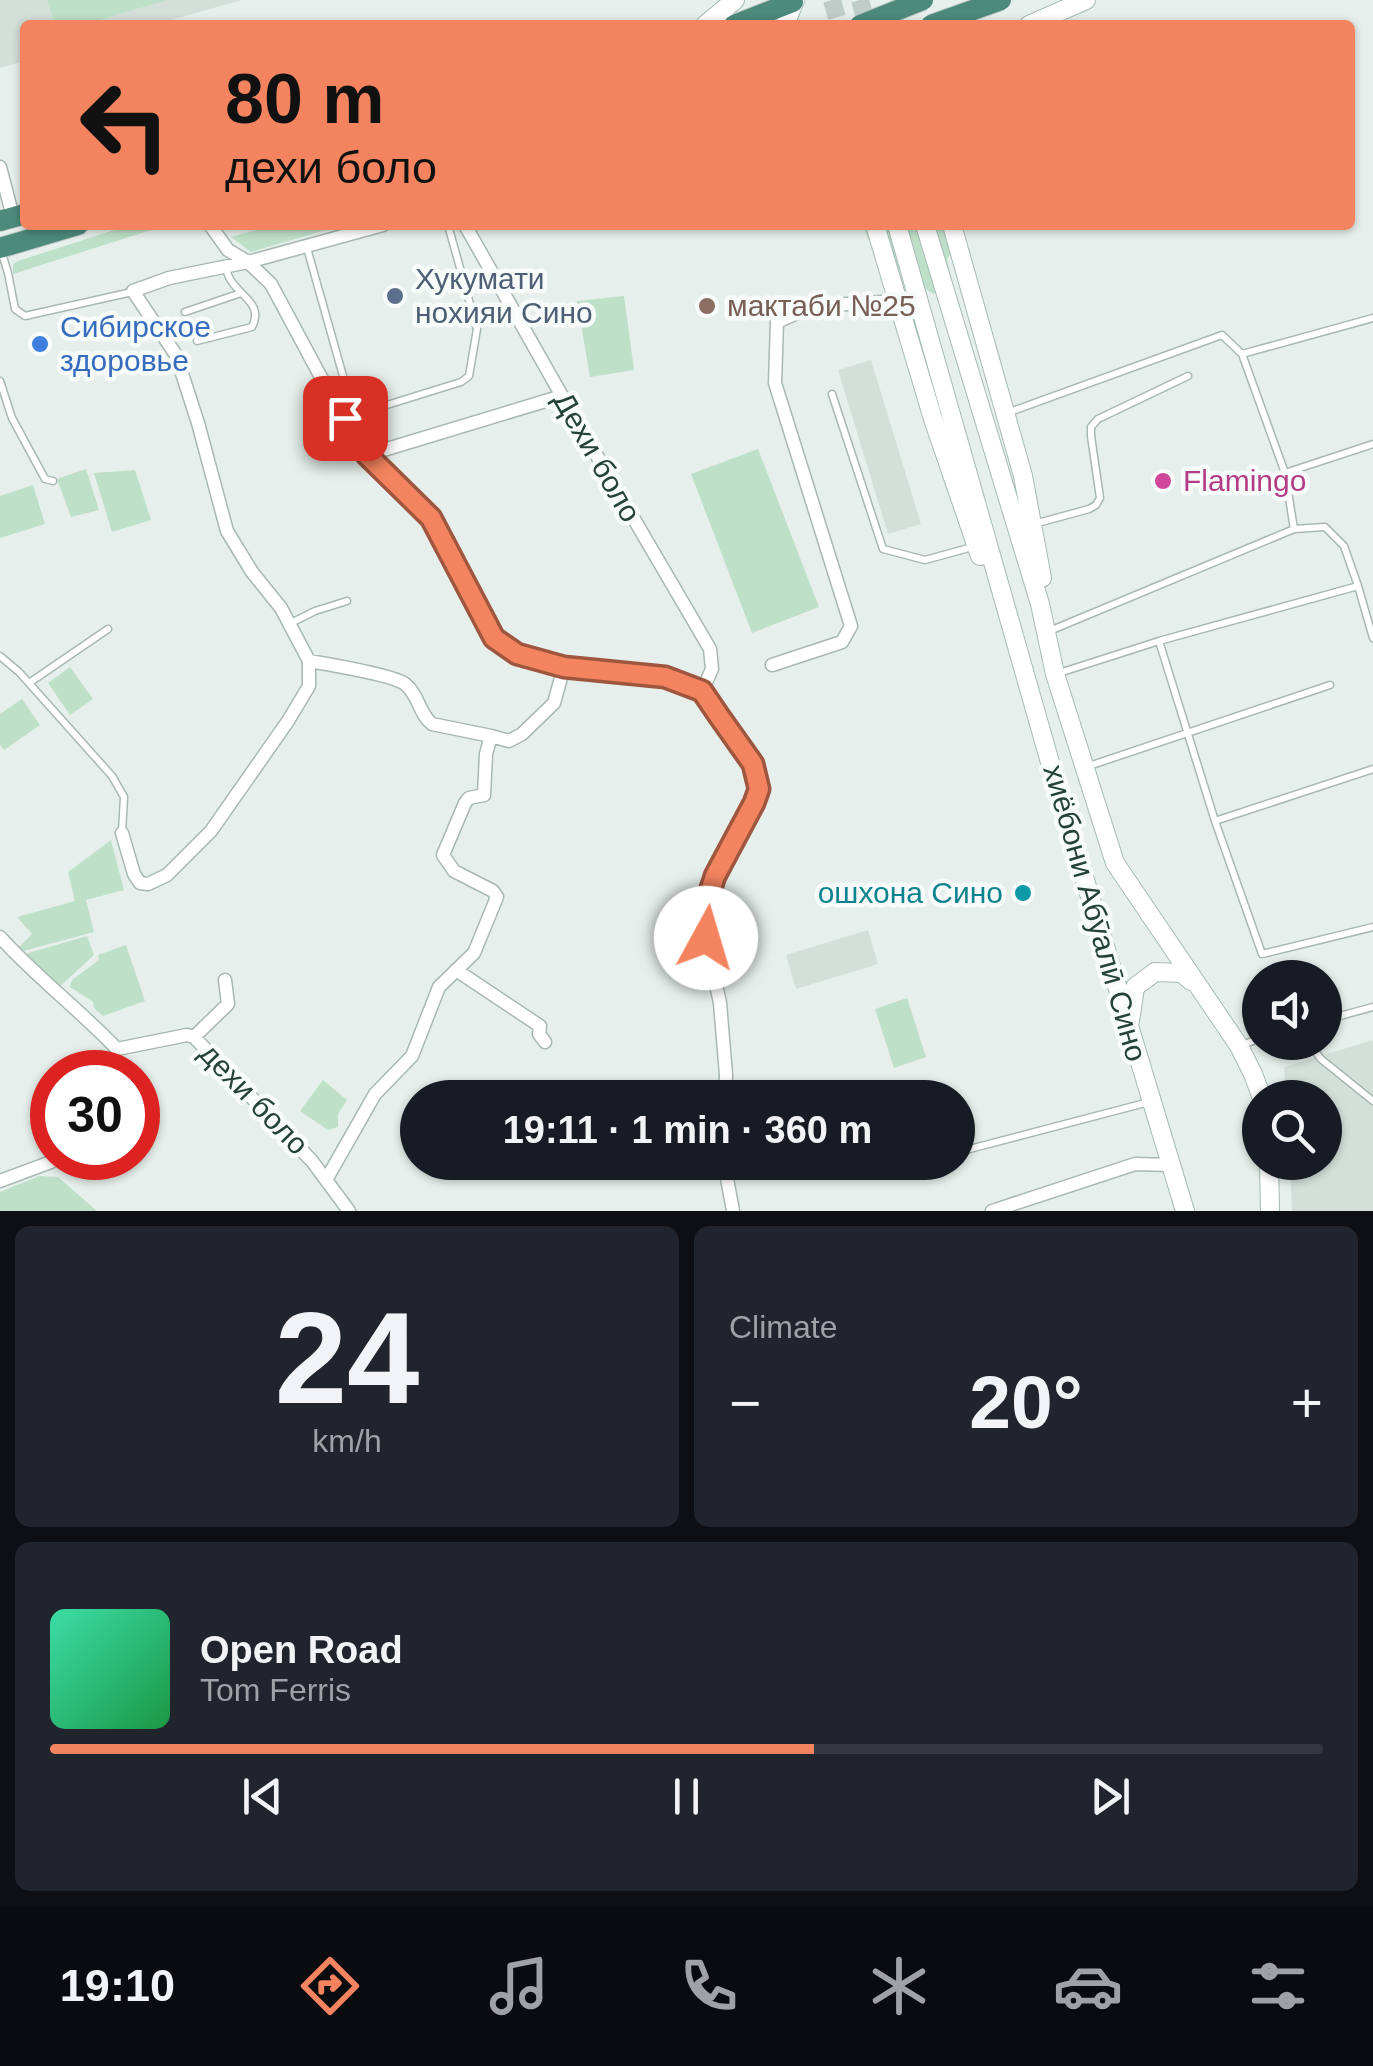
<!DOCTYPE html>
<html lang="en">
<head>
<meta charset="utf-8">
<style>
	body { margin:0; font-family:Helvetica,sans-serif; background:#20242c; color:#f1f3f6; height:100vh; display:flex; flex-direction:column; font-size:38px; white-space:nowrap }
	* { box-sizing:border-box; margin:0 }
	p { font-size:32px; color:#9ea1a6 }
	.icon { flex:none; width:55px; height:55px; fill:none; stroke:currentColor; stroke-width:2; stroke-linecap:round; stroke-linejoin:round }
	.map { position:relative; height:1211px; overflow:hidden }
	.sheet { display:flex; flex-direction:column; gap:15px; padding:15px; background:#0d0f14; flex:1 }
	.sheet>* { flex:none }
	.banner { position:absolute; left:20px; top:20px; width:1335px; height:210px; border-radius:10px; box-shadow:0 2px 8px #0004; background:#f4845f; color:#111; overflow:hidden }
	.fabs { position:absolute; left:1242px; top:960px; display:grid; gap:20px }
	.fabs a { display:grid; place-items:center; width:100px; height:100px; border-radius:50%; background:#171b24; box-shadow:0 2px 8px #0004; font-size:50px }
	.speed { position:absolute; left:30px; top:1050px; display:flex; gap:20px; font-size:50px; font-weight:700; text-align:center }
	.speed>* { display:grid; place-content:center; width:130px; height:130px; border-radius:50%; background:#171b24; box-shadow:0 2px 8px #0004; line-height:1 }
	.speed .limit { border:15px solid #d22; background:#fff; color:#111 }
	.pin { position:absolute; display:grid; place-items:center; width:85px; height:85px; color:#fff; margin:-42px; border-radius:20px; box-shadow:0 5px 15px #0006 }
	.me { position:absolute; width:110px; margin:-55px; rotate:6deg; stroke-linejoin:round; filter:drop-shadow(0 0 8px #0008) }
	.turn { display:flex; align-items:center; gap:35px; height:210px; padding:0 40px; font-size:45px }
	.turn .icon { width:130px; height:130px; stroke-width:2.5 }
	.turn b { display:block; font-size:70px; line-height:85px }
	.big { font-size:75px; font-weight:600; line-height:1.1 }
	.sheet .widget { flex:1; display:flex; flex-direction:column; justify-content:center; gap:15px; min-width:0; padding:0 35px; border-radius:15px; background:#20242c }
	.sheet .dial { align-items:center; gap:0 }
	.dial b { font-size:130px; line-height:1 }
	.song { display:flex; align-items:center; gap:30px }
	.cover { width:120px; height:120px; border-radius:15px; background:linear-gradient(135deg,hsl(160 70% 55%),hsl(140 70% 35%)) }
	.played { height:10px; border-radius:5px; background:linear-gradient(90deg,#f4845f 60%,#363941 60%) }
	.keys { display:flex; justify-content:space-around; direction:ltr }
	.heat { display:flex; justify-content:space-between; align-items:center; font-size:55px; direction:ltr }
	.sheet .tiles { flex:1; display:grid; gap:15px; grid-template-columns:1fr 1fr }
	.widget:last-child { grid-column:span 2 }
	.trip { position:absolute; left:400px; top:1080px; width:575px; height:100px; border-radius:50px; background:#171b24; box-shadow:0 2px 8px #0004; font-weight:600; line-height:100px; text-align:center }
	.tab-bar { display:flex; height:160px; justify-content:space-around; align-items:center; background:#090b0e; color:#9ea1a6 }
	.tab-bar .icon { width:70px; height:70px }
	.tab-bar .active { color:#f4845f }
	.tab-bar b { font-size:45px; color:#f1f3f6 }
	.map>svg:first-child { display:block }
</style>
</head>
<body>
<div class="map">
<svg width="1373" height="1211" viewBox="0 0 1373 1211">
	<rect width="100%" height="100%" fill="#e6efeb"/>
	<path fill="#d4dfda" d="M0 0H242L153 25H25V61L0 68Z
		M871 360 921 524 888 534 838 370Z
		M868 930 878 964 796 989 786 955Z
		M1373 1040V1211H1292L1290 1163 1325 1162V1098L1286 1097 1284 1067Z"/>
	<path fill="#bfe0c8" d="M47 0H167L82 25H55Z
		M130 225H167L13 274V264L18 261Z
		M274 225H343L251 252 231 237Z
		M863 225H960L963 240 947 259 952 283 933 294C923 287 915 281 906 274 885 257 871 253 863 225Z
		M624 296 634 370 590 377 577 301Z
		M758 449 819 607 752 633 691 474Z
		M86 469 99 510 71 517 57 479Z
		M135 470 151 520 112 532 94 473Z
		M33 485 45 524 0 538V496Z
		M70 667 93 699 70 715 48 683Z
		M22 699 40 725 4 750 0 745V714Z
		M111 840 124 890 86 900 94 932 23 951 25 954 87 936 94 955 56 990 18 948 32 934 17 917 75 901 68 872Z
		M126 945 145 1001 103 1016 94 1008 93 1002 70 987 72 980 99 960 98 955Z
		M907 998 926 1057 894 1068 875 1009Z
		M323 1080 347 1100 338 1114V1127L328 1130 300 1111Z
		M39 1176 58 1177 97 1211H0V1192Z"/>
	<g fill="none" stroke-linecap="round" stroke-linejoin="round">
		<path stroke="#bfccc8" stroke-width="18" stroke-dasharray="18 9" stroke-linecap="butt" d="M832 0 839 25
			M860 0 867 25"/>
		<g stroke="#a8b8b2" stroke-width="9">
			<path id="service" d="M307 248 354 415
				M1 250 8 273 15 309 25 316 132 292
				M185 312 241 293
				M197 341 252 327C263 305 243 298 232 282 228 277 227 272 225 266
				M1242 354 1373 318
				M0 381 12 418 45 479 53 481
				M832 394 883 549 925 560 976 546
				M1007 413 1222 335 1242 354 1285 473 1294 529 1047 632
				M345 418 461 382 469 376 477 329 448 225
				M1285 473 1373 444
				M1034 524 1089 509 1096 505 1100 498 1091 436V427L1098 419 1188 376
				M1294 529 1325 527 1344 546 1358 586
				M289 624 315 611 347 601
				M1159 641 1215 821 1262 954 1373 927
				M0 656 19 672 112 776 124 797 122 832
				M1056 674 1159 641 1358 586 1373 638
				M29 683 108 629
				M1086 767 1330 685
				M1215 821 1373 769
				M1325 1020 1373 1007
				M1308 1042 1321 1059 1373 1101
				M1240 1046 1260 1038
				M966 1150 1149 1102"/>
		</g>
		<g stroke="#a8b8b2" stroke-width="15">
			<path id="minor" d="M0 167 13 217
				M210 225 228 250 248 262 271 284 323 381 367 455 431 519 494 638 517 654 564 667 665 677 702 691 753 764 759 789 754 803 715 876 704 909 706 938 720 1003 726 1075 725 1098
				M465 225 562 396 710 649 712 669 702 691
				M367 455 562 396
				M772 665 842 642 851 626 775 383 777 322 813 306 899 301
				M491 736 509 741 522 734 554 703 564 667
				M122 833 134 874 140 883 148 884 167 875 211 831 288 721 309 686V661
				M0 937C36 977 80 1010 117 1049L187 1035 194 1037 312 1161 349 1211
				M456 970 540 1026 539 1034 545 1042
				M194 1037 228 1004 225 980
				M724 1162 733 1211
				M326 1180 375 1094 412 1056 439 987 474 953 497 897 493 891 454 871 443 855 465 803 469 798 484 795 486 754 491 736 432 724C419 714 419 695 405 684 393 675 327 664 309 661L281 608 252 572 227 531 198 423 176 355 133 291 169 278 248 262 383 225
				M0 1181 51 1162
				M992 1211 1135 1164 1171 1165"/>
		</g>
		<g stroke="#a4bbb3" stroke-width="20">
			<path id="secondary" d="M705 25 735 0
				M785 25 795 0
				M1029 25 1086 0
				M875 225 933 419 980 556
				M897 225 1059 794 1185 1211
				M925 225 1040 604 1055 674 1115 863 1239 1046 1253 1074 1262 1098
				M952 225 1023 476 1042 578
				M1130 1021 1135 987 1155 972 1182 973 1191 981
				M1269 1162 1270 1211"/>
		</g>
		<g stroke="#c2cac8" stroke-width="22">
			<path id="trunk" d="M734 25 793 2
				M0 221 25 214
				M0 248 78 225"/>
		</g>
		<use href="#service" stroke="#fff" stroke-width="6"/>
		<use href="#minor" stroke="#fff" stroke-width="12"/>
		<use href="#secondary" stroke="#fff" stroke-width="18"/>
		<use href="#trunk" stroke="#4c8a7c" stroke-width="20"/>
		<g stroke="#c2cac8" stroke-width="22" stroke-linecap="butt">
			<path id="trunk-bridge" d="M860 25 923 0
				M931 25 1001 0"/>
		</g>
		<use href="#trunk-bridge" stroke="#4c8a7c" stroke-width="20"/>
	</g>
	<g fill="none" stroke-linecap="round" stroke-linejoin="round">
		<g stroke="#9f563e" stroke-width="25">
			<path id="route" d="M345 418 367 455 431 518 494 638 517 654 564 667 665 677 702 691 719 716 753 764 759 789 754 803 715 876 704 910 706 938"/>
		</g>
		<use href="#route" stroke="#f4845f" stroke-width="18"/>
	</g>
	<circle fill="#5c6f8a" stroke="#f7fbf9" stroke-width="4" cx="395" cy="296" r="10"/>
	<circle fill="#8d6e63" stroke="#f7fbf9" stroke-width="4" cx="707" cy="306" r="10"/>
	<circle fill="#3f7fe0" stroke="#f7fbf9" stroke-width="4" cx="40" cy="344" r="10"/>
	<circle fill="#d1479c" stroke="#f7fbf9" stroke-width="4" cx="1163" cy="481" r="10"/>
	<circle fill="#0f9aa8" stroke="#f7fbf9" stroke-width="4" cx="1023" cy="893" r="10"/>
	<g text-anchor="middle" stroke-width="9" stroke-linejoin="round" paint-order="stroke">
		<g font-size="30" fill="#4e5e75" stroke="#f7fbf9" text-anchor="start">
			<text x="415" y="289">Хукумати<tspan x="415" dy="34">нохияи Сино</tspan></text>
		</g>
		<g font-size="30" fill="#785e54" stroke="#f7fbf9" text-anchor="start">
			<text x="727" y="316">мактаби №25</text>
		</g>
		<g font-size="30" fill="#366cbe" stroke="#f7fbf9" text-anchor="start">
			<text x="60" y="337">Сибирское<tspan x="60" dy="34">здоровье</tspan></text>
		</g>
		<g font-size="30" fill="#24423a" stroke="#f7fbf9">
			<text transform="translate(597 457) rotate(60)" y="10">Дехи боло</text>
			<text transform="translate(1095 913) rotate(74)" y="10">хиёбони Абӯалӣ Сино</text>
			<text transform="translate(254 1099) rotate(46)" y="10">дехи боло</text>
		</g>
		<g font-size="30" fill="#b23c85" stroke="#f7fbf9" text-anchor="start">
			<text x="1183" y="491">Flamingo</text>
		</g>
		<g font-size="30" fill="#0d838f" stroke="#f7fbf9" text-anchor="end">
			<text x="1003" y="903">ошхона Сино</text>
		</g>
	</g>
</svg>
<div class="fabs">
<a><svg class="icon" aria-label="sound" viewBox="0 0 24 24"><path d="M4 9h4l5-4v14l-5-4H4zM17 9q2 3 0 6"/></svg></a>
<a><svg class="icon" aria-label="search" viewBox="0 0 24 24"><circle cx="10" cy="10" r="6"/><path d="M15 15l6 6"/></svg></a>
</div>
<div class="speed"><div class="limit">30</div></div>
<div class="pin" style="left:345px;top:418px;background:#d93025"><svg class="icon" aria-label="arrive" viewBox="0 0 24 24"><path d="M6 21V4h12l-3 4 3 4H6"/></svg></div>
<svg class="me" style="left:706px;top:938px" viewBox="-20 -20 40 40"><circle r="19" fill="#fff"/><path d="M0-13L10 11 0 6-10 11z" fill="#f4845f"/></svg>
<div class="trip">19:11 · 1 min · 360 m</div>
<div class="banner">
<div class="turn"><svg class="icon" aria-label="left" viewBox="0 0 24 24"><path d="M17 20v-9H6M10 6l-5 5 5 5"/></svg><div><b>80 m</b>дехи боло</div></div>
</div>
</div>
<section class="sheet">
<div class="tiles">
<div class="widget dial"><b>24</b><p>km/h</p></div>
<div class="widget"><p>Climate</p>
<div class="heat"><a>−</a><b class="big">20°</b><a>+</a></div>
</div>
<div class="widget">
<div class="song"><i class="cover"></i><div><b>Open Road</b><p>Tom Ferris</p></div></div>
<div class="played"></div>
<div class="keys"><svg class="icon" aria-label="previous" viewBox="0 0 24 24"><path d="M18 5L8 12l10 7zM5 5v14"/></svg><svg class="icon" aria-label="pause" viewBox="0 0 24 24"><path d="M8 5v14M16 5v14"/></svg><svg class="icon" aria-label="next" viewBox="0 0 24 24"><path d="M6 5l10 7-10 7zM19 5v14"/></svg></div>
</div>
</div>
</section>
<nav class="tab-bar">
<b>19:10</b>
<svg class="icon active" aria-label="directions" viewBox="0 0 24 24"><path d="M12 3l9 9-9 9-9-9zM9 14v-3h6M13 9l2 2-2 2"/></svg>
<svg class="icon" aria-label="music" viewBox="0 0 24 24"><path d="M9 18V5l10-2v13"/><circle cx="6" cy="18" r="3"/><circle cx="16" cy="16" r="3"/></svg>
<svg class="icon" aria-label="phone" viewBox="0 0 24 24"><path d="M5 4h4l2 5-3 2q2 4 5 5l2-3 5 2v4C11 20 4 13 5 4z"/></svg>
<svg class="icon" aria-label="climate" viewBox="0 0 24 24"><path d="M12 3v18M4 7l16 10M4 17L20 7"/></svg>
<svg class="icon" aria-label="car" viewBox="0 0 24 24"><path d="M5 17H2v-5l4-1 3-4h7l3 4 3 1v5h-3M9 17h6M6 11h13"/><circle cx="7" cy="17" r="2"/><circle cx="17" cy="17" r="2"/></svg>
<svg class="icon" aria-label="filters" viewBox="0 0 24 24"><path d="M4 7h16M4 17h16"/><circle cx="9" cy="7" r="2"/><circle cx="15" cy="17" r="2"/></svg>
</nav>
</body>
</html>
